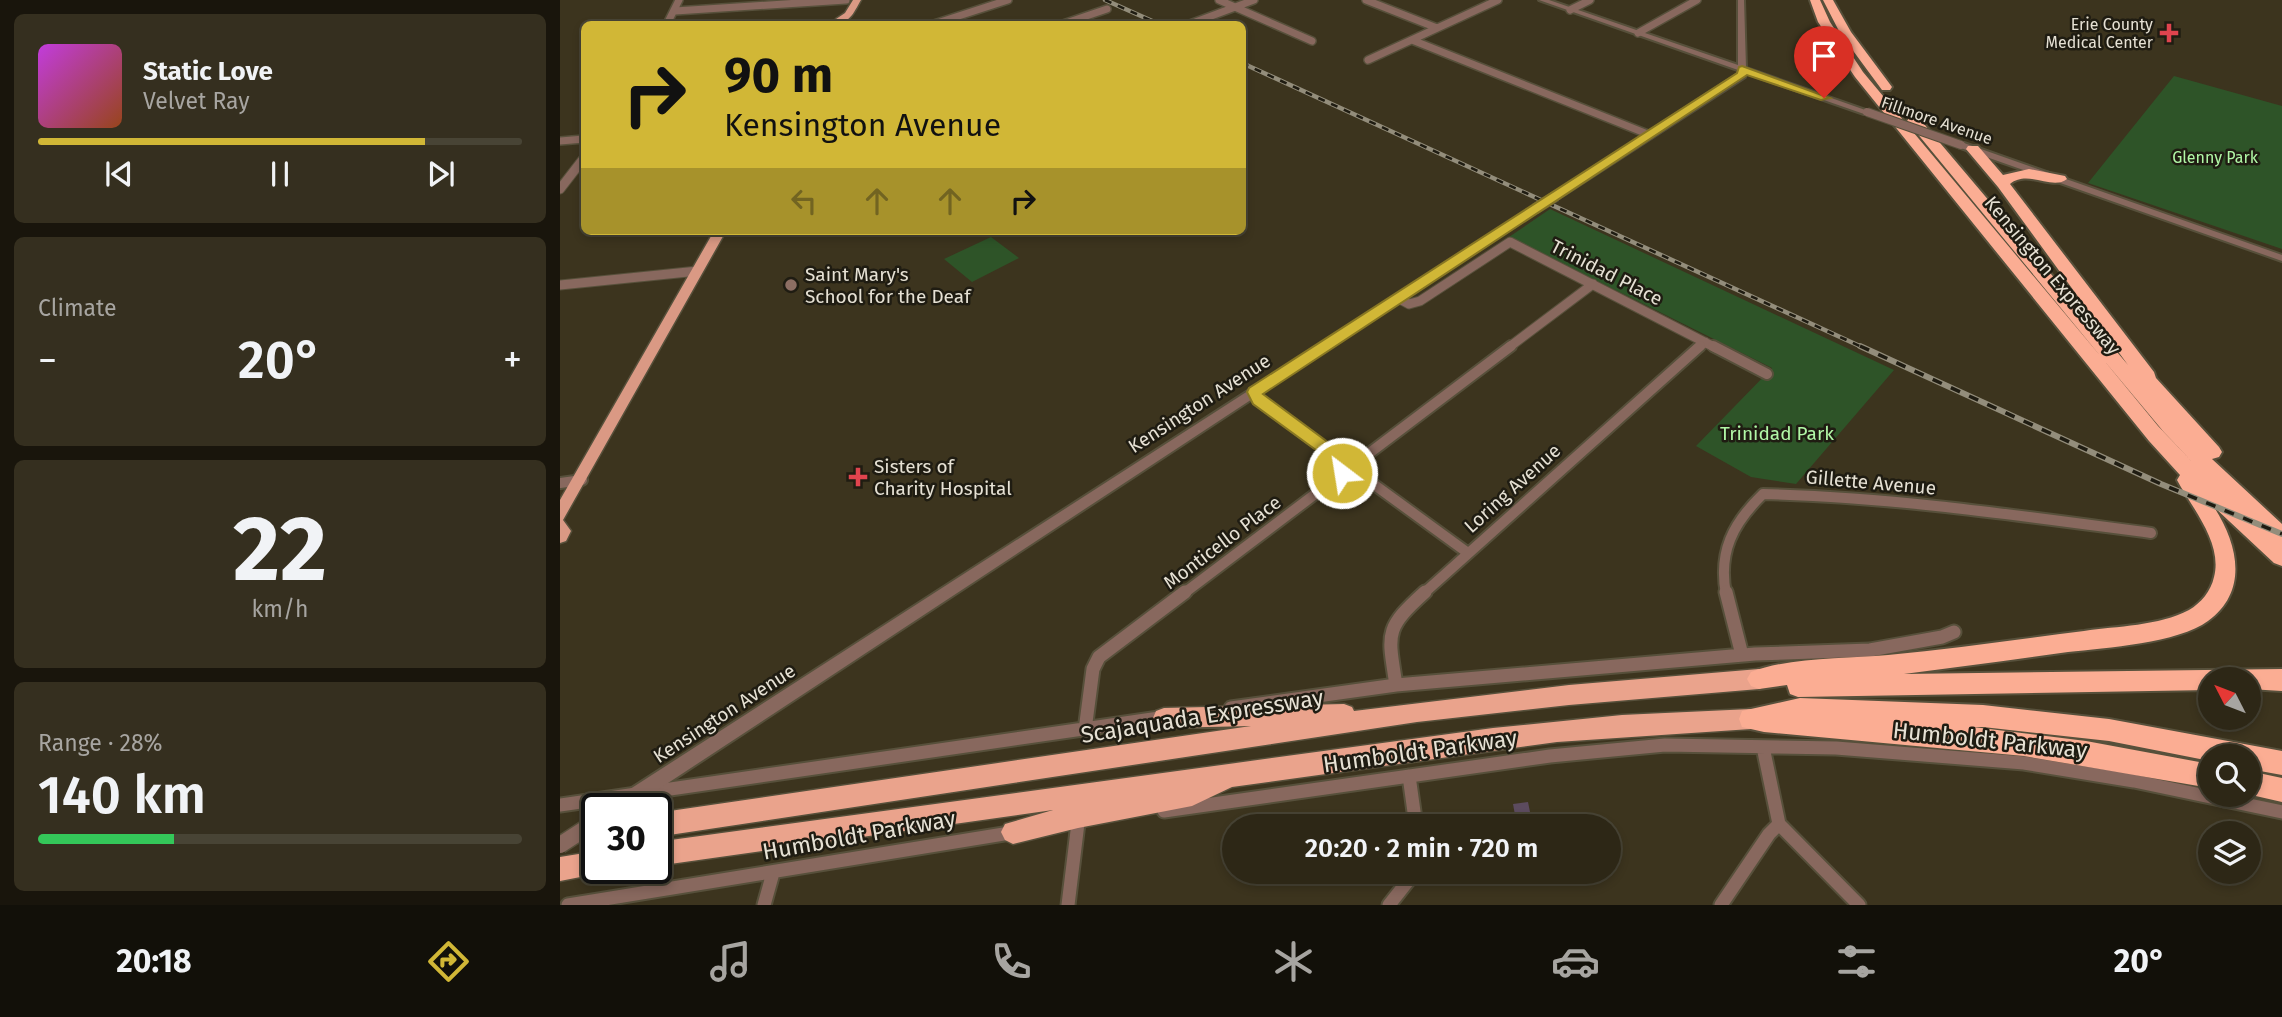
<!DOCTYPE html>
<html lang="en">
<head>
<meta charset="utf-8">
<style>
	body { margin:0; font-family:"Fira Sans",sans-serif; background:#352f1f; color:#f1f3f6; height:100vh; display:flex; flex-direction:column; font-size:26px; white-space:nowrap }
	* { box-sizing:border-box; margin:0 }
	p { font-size:23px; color:#a7a5a1 }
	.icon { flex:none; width:38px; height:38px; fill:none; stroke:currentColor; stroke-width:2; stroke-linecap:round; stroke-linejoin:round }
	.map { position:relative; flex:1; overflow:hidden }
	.side { display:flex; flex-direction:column; gap:14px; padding:14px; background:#19150c; width:560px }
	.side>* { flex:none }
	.guide { position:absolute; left:21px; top:21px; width:665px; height:214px; border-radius:10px; box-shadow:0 4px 10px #0003,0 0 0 2px #484435; background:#d1b736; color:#111; overflow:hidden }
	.needle { width:46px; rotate:312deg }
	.buttons { position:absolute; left:1638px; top:667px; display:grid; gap:14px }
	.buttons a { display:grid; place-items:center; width:63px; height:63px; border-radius:50%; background:#2d2716; box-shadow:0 4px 10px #0003,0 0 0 2px #484435; font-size:35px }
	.speed { position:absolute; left:21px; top:793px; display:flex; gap:14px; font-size:35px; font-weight:700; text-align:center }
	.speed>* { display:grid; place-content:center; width:91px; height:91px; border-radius:50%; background:#2d2716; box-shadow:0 4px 10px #0003,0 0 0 2px #484435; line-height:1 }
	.speed .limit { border:4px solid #111; border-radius:10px; background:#fff; color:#111 }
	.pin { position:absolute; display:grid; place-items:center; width:60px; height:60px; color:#fff; margin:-72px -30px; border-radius:50% 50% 50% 0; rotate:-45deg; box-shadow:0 0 7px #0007 }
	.pin .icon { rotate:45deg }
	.me { position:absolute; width:77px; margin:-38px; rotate:329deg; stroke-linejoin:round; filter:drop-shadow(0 0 5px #0008) }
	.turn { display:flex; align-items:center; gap:24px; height:147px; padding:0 28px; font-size:32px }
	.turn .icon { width:91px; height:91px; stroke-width:2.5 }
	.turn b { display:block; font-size:49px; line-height:60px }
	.lanes { display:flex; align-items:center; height:66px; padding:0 28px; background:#0003; justify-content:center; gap:35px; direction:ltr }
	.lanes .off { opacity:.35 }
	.big { font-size:52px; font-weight:600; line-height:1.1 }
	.side .tile { flex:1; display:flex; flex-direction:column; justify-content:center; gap:10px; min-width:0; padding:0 24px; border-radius:10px; background:#352f1f }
	.side .dial { align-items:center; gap:0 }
	.dial b { font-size:91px; line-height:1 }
	.song { display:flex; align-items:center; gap:21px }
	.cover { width:84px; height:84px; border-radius:10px; background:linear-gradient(135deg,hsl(290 70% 55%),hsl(20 70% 35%)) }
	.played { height:7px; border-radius:4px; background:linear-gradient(90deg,#d1b736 80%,#484435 80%) }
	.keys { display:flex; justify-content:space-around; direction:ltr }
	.heat { display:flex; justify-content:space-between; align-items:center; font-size:38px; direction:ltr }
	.charge { height:10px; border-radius:5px; background:linear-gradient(90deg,#34c759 28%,#484435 0) }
	.trip { position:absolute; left:662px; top:814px; width:399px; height:70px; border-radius:35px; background:#2d2716; box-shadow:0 4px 10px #0003,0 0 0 2px #484435; font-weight:600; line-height:70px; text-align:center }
	.tab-bar { display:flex; height:112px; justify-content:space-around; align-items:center; background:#121009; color:#a7a5a1 }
	.tab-bar .icon { width:49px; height:49px }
	.tab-bar .active { color:#d1b736 }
	.tab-bar b { font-size:32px; color:#f1f3f6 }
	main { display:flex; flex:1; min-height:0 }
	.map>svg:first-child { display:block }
</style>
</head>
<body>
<main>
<section class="side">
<div class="tile">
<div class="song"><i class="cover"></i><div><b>Static Love</b><p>Velvet Ray</p></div></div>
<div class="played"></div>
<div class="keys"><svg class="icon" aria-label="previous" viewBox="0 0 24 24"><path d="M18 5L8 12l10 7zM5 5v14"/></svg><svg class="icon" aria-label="pause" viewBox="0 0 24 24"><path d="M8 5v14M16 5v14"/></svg><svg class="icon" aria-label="next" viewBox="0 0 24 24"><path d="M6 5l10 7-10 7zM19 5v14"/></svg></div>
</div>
<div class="tile"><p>Climate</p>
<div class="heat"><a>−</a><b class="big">20°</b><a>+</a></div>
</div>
<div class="tile dial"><b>22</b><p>km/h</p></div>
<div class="tile"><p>Range · 28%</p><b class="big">140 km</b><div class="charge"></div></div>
</section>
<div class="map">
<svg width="1722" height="905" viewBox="0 0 1722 905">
	<rect width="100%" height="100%" fill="#3c341e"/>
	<path fill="#2e5428" d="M1614 76 1722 106V249L1528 183Z
		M990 209 1334 370 1236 484 1191 477 1136 446 1212 368 949 237Z
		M431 237 459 258 412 282 384 259Z"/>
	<path fill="#5c4b5e" d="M968 802 972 822 966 823V826H957L953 804Z"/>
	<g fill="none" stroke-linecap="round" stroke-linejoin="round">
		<g stroke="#57503b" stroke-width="10">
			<path id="minor-far3" d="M659 0 752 41
				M806 0 877 28
				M1010 10 1030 0
				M115 11 286 0
				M107 24 119 0
				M374 24 448 0
				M503 24 547 9
				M630 24 694 0
				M1078 33 1137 0
				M852 40 1090 135
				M808 60 938 0
				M0 141 24 139"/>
		</g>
		<g stroke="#57503b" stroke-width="11">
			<path id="minor-far2" d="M0 189 24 158
				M0 285 138 271
				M838 298 849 304 860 301 950 242 1156 348
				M948 348 1033 284
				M1138 348 1145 342"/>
		</g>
		<g stroke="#57503b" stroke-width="14">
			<path id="minor-far1" d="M1153 346 1207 374
				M694 392 698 400 908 553
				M0 483 22 480
				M623 594 951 346
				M863 594 1140 346
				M1166 594C1158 552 1173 523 1203 494 1333 497 1462 516 1591 533"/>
		</g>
		<g stroke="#57503b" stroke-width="17">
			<path id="minor" d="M1166 592 1182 655
				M836 685C828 633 824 629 865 592
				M671 708 836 685 1195 654 1310 650 1382 637 1394 632
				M525 730 533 669 539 657 625 592
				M1203 747 1219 824
				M849 776 856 826
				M0 805 606 717
				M604 811 990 756 1105 745 1276 748 1464 763 1574 781 1722 812
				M1219 824 1299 905
				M8 905 456 832
				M204 905 213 873
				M508 905 518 823
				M829 905 855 872
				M1161 905 1209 834 1219 824"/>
		</g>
		<g stroke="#57503b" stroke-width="4">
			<path id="tertiary" d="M979 0H989L1178 65V0H1184L1186 68 1311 112 1304 114 1186 73 1185 77 999 198H993V194L1178 74V70Z
				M1398 143H1404L1722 255V261L1398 147Z
				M975 206 980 209 978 211 70 808H48L50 802Z"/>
		</g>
		<g stroke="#57503b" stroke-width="3">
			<path id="primary" d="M293 0H301C295 10 290 24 276 23V19L285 13Z
				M154 231H166L3 520 11 531 6 541 0 543V500Z"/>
		</g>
		<g stroke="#57503b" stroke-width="3">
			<path id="trunk" d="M1199 669 1207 672 1210 679 1207 686 1199 689 1009 705 857 722 96 837V813L691 726 604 728 596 725 593 718 596 711 604 708 784 704 792 707 794 711 1009 685Z
				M1191 709 1199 712 1202 719 1199 726 1191 729 997 742 672 787 632 806 518 828 453 844 445 840 441 832 445 824 493 810 96 866V842L933 728 1062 715Z
				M37 851V868H47L46 872 0 881V857Z"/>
		</g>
		<g stroke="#57503b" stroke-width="4">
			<path id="motorway" d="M1250 0H1260L1270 22 1303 72 1603 431 1637 467 1598 426 1347 121 1349 118H1359L1568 365 1438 187 1406 149 1408 146H1418L1443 175 1469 169 1505 176 1507 179C1492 191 1468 169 1450 184L1594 372 1596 378 1659 447 1662 452 1659 457 1652 459 1722 524V566L1714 563 1654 507C1678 544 1689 591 1648 621 1618 643 1546 648 1508 652 1453 660 1399 667 1344 674L1722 669V691L1689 689V679H1650V690L1238 697 1230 694 1227 685 1199 689 1191 686 1187 679 1191 672C1230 657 1286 659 1328 655 1394 649 1459 639 1524 631 1557 626 1599 626 1629 610 1641 603 1651 591 1654 577 1663 543 1632 508 1617 480L1620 475 1589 441 1295 77 1258 22Z
				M1263 0H1273L1291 32 1332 87 1330 90H1322L1280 33Z
				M1240 698 1423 705 1549 719 1722 751V775L1689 769V756H1650V761L1549 741 1423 727H1413L1526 741 1650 764V788L1464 756 1204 732 1182 727 1179 719 1182 711Z
				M1689 771 1722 778V802L1687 794Z"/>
		</g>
		<use href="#minor-far3" stroke="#88685e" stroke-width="7"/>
		<use href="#minor-far2" stroke="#88685e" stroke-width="9"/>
		<use href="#minor-far1" stroke="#88685e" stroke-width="10"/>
		<use href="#minor" stroke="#88685e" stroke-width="13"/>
		<use href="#tertiary" fill="#88685e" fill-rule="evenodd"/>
		<use href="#primary" fill="#da9984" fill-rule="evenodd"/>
		<use href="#trunk" fill="#eaa38c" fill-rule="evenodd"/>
		<use href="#motorway" fill="#fbad93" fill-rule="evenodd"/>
		<g stroke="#938d7b" stroke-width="4.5">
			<path id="rail-far1" d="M545 0 599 24
				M682 63 1304 348"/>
		</g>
		<g stroke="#938d7b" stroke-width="6">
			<path id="rail" d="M1300 346 1601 484 1722 534"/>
		</g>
		<use href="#rail-far1" stroke="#1f1c12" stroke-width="2.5" stroke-dasharray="7" stroke-linecap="butt"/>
		<use href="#rail" stroke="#1f1c12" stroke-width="3.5" stroke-dasharray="10" stroke-linecap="butt"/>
		<g stroke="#57503b" stroke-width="10" stroke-linecap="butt">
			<path id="tertiary-bridge-far2" d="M1307 112 1401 145"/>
		</g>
		<g stroke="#57503b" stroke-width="12" stroke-linecap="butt">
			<path id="tertiary-bridge-far1" d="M975 209 996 196"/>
		</g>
		<g stroke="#57503b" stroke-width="19" stroke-linecap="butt">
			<path id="tertiary-bridge" d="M0 845 37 821"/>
		</g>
		<use href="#tertiary-bridge-far2" stroke="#88685e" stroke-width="8"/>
		<use href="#tertiary-bridge-far1" stroke="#88685e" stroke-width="10"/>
		<use href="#tertiary-bridge" stroke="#88685e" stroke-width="16"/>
	</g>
	<path fill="#d1b736" stroke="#887723" stroke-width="2" d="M1182 66 1270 98 1261 100 1187 75 703 394 796 463 798 467 788 477H777L774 473 779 467 693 404 687 392 689 388 1177 73 1179 67Z"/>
	<g fill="#e0444e" stroke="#1f1c12" stroke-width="2.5">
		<path d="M1605.5 22.5h7v7h7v7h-7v7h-7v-7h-7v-7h7z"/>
		<path d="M294.5 466.5h7v7h7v7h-7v7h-7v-7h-7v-7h7z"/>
	</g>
	<circle fill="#8d6e63" stroke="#1f1c12" stroke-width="2.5" cx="231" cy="285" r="7"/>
	<g text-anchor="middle" stroke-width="5" stroke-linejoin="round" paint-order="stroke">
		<g font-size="16" fill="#e6e1d4" stroke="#1f1c12" text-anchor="end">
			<text x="1593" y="30">Erie County<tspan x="1593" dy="18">Medical Center</tspan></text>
		</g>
		<g font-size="16" fill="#e6e1d4" stroke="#1f1c12">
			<text transform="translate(1377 120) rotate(19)" y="6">Fillmore Avenue</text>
		</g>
		<g font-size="16" fill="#b1f7a6" stroke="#1f1c12">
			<text x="1655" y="163">Glenny Park</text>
		</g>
		<g font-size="19" fill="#e6e1d4" stroke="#1f1c12">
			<text transform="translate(1047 272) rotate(27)" y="7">Trinidad Place</text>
			<text transform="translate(1493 275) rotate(50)" y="7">Kensington Expressway</text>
			<text transform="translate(639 403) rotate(-33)" y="7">Kensington Avenue</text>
			<text transform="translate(1311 482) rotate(5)" y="7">Gillette Avenue</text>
			<text transform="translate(952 488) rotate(-42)" y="7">Loring Avenue</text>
			<text transform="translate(662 542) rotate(-37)" y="7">Monticello Place</text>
			<text transform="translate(164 713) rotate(-33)" y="7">Kensington Avenue</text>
		</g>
		<g font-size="19" fill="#e6e1d4" stroke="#1f1c12" text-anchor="start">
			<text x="245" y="281">Saint Mary's<tspan x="245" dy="22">School for the Deaf</tspan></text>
			<text x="314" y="473">Sisters of<tspan x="314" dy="22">Charity Hospital</tspan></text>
		</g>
		<g font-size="19" fill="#b1f7a6" stroke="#1f1c12">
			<text x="1217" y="440">Trinidad Park</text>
		</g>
		<g font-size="23" fill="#e6e1d4" stroke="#1f1c12">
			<text transform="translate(642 716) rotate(-9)" y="8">Scajaquada Expressway</text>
			<text transform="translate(1430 740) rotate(6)" y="8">Humboldt Parkway</text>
			<text transform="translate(860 751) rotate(-8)" y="8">Humboldt Parkway</text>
			<text transform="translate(299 835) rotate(-10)" y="8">Humboldt Parkway</text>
		</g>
	</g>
</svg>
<div class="buttons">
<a><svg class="needle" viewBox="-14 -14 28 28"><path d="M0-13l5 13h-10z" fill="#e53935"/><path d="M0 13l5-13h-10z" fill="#a7a5a1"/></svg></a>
<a><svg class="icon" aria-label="search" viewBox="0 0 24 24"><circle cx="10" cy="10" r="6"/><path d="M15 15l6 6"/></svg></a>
<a><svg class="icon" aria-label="layers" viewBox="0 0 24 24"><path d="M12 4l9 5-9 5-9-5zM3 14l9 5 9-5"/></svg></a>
</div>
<div class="speed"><div class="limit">30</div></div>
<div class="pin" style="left:1264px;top:98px;background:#d93025"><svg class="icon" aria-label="arrive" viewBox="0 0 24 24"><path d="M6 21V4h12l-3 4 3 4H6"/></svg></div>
<svg class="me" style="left:782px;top:473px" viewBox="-20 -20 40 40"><circle r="17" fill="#d1b736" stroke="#fff" stroke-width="3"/><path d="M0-11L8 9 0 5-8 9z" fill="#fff"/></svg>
<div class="trip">20:20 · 2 min · 720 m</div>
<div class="guide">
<div class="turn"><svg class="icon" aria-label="right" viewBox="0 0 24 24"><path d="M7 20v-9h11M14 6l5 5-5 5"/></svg><div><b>90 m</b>Kensington Avenue</div></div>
<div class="lanes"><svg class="icon off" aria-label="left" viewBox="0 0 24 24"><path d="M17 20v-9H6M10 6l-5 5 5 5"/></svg><svg class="icon off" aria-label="ahead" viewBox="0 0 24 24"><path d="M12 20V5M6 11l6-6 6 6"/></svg><svg class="icon off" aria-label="ahead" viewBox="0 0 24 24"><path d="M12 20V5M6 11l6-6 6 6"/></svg><svg class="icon" aria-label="right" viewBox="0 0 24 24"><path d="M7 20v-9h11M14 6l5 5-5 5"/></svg></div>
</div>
</div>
</main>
<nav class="tab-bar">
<b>20:18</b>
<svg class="icon active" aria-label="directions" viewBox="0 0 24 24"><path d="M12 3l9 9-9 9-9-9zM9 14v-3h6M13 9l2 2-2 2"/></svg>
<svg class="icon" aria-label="music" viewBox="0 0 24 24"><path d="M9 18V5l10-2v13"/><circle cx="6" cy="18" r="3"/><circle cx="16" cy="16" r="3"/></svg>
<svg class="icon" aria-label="phone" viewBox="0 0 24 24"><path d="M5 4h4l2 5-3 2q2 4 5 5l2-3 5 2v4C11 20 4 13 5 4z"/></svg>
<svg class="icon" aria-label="climate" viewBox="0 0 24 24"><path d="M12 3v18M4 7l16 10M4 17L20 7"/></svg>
<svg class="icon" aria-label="car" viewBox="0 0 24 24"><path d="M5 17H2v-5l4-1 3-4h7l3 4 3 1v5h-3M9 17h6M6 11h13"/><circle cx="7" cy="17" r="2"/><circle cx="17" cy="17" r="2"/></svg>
<svg class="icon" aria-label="filters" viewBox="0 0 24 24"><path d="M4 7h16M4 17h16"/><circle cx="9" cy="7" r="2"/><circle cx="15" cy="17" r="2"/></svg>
<b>20°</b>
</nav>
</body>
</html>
